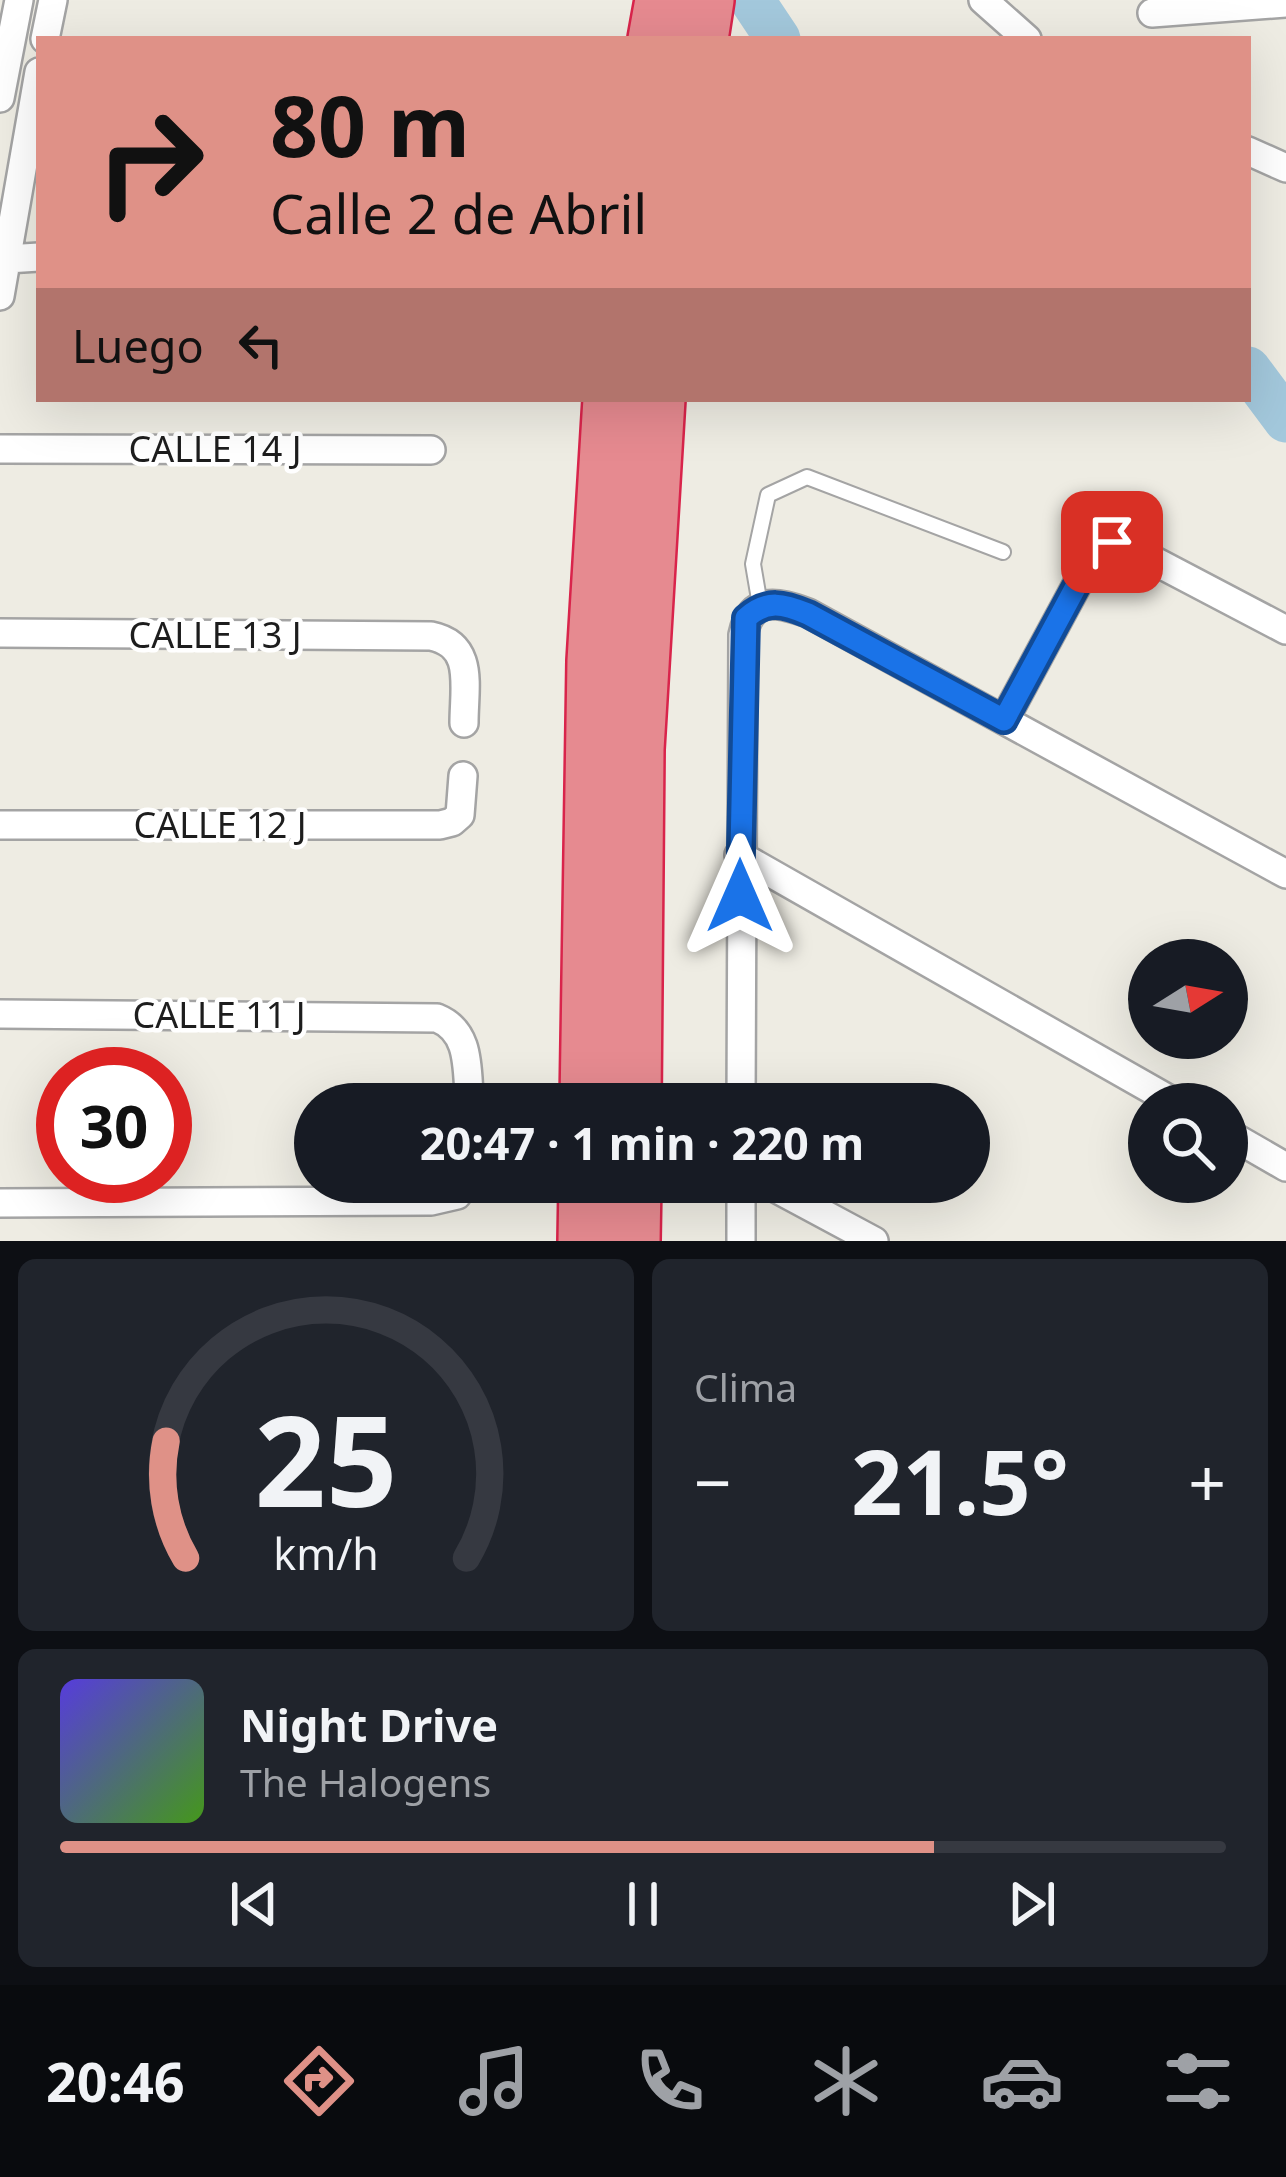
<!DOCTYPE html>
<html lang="es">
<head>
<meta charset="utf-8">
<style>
	body { margin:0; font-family:"Noto Sans",sans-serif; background:#20242c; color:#f1f3f6; height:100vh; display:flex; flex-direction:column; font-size:45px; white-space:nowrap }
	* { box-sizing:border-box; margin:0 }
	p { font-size:39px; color:#9ea1a6 }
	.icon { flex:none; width:66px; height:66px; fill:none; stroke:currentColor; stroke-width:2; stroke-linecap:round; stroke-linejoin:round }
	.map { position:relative; height:1241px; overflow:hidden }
	.drawer { display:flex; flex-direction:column; gap:18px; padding:18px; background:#0d0f14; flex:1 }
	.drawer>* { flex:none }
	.hud { position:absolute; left:36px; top:36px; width:1215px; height:366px; border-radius:0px; box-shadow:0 12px 48px #0002; background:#df9187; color:#111; overflow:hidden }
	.needle { width:78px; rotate:79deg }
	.fabs { position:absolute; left:1128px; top:939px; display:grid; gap:24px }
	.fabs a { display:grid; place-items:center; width:120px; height:120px; border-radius:50%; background:#171b24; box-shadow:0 12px 48px #0002; font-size:60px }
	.speed { position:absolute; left:36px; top:1047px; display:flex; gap:24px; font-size:60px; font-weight:700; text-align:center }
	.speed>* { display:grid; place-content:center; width:156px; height:156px; border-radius:50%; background:#171b24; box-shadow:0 12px 48px #0002; line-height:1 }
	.speed .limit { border:18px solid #d22; background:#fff; color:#111 }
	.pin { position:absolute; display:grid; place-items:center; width:102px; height:102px; color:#fff; margin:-51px; border-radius:24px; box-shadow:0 6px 18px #0006 }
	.me { position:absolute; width:132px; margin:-66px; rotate:0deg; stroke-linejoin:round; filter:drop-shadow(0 0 9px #0008) }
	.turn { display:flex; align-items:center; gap:42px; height:252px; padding:0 36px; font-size:54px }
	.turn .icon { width:156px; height:156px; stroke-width:2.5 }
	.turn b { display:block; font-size:84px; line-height:102px }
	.then { display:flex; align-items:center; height:114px; padding:0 36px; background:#0003; gap:24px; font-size:45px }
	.big { font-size:90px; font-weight:700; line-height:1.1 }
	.drawer .tile { flex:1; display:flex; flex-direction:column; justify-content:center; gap:18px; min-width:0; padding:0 42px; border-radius:18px; background:#20242c }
	.drawer .dial { align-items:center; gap:0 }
	.dial svg { height:312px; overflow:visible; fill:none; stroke:#363941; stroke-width:7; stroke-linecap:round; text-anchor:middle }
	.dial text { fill:#f1f3f6; stroke:none }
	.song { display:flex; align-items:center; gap:36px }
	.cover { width:144px; height:144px; border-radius:18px; background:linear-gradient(135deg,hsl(250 70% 55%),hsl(100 70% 35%)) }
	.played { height:12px; border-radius:6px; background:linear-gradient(90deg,#df9187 75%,#363941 75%) }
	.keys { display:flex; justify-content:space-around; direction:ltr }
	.heat { display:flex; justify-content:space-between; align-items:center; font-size:66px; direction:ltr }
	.drawer .tiles { flex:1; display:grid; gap:18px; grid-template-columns:1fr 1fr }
	.tile:last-child { grid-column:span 2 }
	.trip { position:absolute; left:294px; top:1083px; width:696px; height:120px; border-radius:60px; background:#171b24; box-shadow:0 12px 48px #0002; font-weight:700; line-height:120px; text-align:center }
	.tabs { display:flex; height:192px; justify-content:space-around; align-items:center; background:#090b0e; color:#9ea1a6 }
	.tabs .icon { width:84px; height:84px }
	.tabs .active { color:#df9187 }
	.tabs b { font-size:54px; color:#f1f3f6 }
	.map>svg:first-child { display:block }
</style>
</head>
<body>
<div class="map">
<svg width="1286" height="1241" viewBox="0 0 1286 1241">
	<rect width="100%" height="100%" fill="#eeece3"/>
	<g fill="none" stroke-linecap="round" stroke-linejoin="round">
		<path stroke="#a3c8dc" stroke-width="45" d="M752 0 778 39
			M1248 369 1286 420"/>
		<g stroke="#a4a4a4" stroke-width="18">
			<path id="service" d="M760 605 753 564 768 495 807 477 1003 552"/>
		</g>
		<g stroke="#a4a4a4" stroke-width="32">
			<path id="minor" d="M983 0 1027 39
				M1152 13 1286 3
				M45 39 53 0
				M0 98 19 0
				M1248 151 1286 168
				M7 259 39 257
				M0 296 39 72
				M0 449 431 450
				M0 633 431 636C475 645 464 686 464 723
				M1004 720 1093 555 1104 544 1124 545 1286 630
				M0 825H440L452 822 460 815 463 776
				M739 855 1177 1104
				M0 1014 437 1018C469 1031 467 1065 469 1095
				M741 1104 743 635C751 595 777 602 808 613L1286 874
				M1227 1133 1286 1167
				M764 1182 874 1241
				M0 1203 431 1201 457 1195 464 1182
				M741 1241V1182"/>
		</g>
		<g stroke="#d9244b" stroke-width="56">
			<path id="motorway" d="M654 39 661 0
				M702 39 708 0
				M586 1104 593 661 609 399
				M635 1104 638 749 659 399
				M584 1241 585 1182
				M634 1241 635 1182"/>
		</g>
		<use href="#service" stroke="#fff" stroke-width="14"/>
		<use href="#minor" stroke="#fff" stroke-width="27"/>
		<use href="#motorway" stroke="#e68a90" stroke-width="51"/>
	</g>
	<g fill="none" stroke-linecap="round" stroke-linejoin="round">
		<g stroke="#114b97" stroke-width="30">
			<path id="route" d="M740 896 746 618C767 599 784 604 808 614L1004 720 1093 555 1104 544 1112 542"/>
		</g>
		<use href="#route" stroke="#1a73e8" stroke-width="21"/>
	</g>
	<g text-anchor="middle" stroke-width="9" stroke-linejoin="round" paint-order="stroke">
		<g font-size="36" fill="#1d1d1d" stroke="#fff">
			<text x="215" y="462">CALLE 14 J</text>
			<text x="215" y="648">CALLE 13 J</text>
			<text x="220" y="838">CALLE 12 J</text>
			<text x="219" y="1028">CALLE 11 J</text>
		</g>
	</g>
</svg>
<div class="fabs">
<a><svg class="needle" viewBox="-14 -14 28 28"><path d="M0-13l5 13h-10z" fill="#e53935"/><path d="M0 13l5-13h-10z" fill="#9ea1a6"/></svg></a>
<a><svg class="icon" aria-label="search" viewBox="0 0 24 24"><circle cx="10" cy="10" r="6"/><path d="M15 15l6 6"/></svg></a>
</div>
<div class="speed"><div class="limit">30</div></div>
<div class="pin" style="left:1112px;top:542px;background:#d93025"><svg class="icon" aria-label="arrive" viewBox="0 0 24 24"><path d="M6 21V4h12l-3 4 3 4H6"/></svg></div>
<svg class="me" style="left:740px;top:896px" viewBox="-20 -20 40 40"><path d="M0-17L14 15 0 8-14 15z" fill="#1a73e8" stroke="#fff" stroke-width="4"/></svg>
<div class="trip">20:47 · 1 min · 220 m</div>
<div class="hud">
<div class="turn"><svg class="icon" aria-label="right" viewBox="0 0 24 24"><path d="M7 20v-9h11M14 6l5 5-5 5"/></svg><div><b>80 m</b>Calle 2 de Abril</div></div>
<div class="then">Luego<svg class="icon" aria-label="left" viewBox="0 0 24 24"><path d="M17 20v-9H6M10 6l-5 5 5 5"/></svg></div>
</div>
</div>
<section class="drawer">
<div class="tiles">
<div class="tile dial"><svg viewBox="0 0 100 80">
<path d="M14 69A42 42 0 1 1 86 69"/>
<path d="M14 69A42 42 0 0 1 9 39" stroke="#df9187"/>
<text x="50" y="56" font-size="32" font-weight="700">25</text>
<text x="50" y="72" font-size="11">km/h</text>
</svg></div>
<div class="tile"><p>Clima</p>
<div class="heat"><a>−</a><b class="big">21.5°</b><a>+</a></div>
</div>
<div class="tile">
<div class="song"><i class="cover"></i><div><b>Night Drive</b><p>The Halogens</p></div></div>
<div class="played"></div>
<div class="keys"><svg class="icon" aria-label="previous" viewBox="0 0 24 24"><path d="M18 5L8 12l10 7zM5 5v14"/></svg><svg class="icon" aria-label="pause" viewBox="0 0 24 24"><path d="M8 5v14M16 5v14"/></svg><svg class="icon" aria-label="next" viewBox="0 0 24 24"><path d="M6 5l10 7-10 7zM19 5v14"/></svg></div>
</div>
</div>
</section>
<nav class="tabs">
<b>20:46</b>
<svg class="icon active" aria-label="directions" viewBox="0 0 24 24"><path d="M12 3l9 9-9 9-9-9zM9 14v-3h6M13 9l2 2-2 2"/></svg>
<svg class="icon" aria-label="music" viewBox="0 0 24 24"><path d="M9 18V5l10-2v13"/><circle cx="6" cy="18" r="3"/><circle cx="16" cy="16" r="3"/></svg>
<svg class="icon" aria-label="phone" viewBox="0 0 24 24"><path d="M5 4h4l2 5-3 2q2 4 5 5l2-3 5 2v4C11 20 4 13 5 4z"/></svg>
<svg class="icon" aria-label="climate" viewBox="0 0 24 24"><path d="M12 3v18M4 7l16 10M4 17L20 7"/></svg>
<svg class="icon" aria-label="car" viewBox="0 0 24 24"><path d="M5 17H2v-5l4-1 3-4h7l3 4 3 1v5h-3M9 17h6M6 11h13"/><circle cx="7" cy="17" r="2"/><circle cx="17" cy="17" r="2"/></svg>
<svg class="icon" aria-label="filters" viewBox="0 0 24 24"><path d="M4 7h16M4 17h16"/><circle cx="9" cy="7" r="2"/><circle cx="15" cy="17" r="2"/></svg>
</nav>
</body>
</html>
